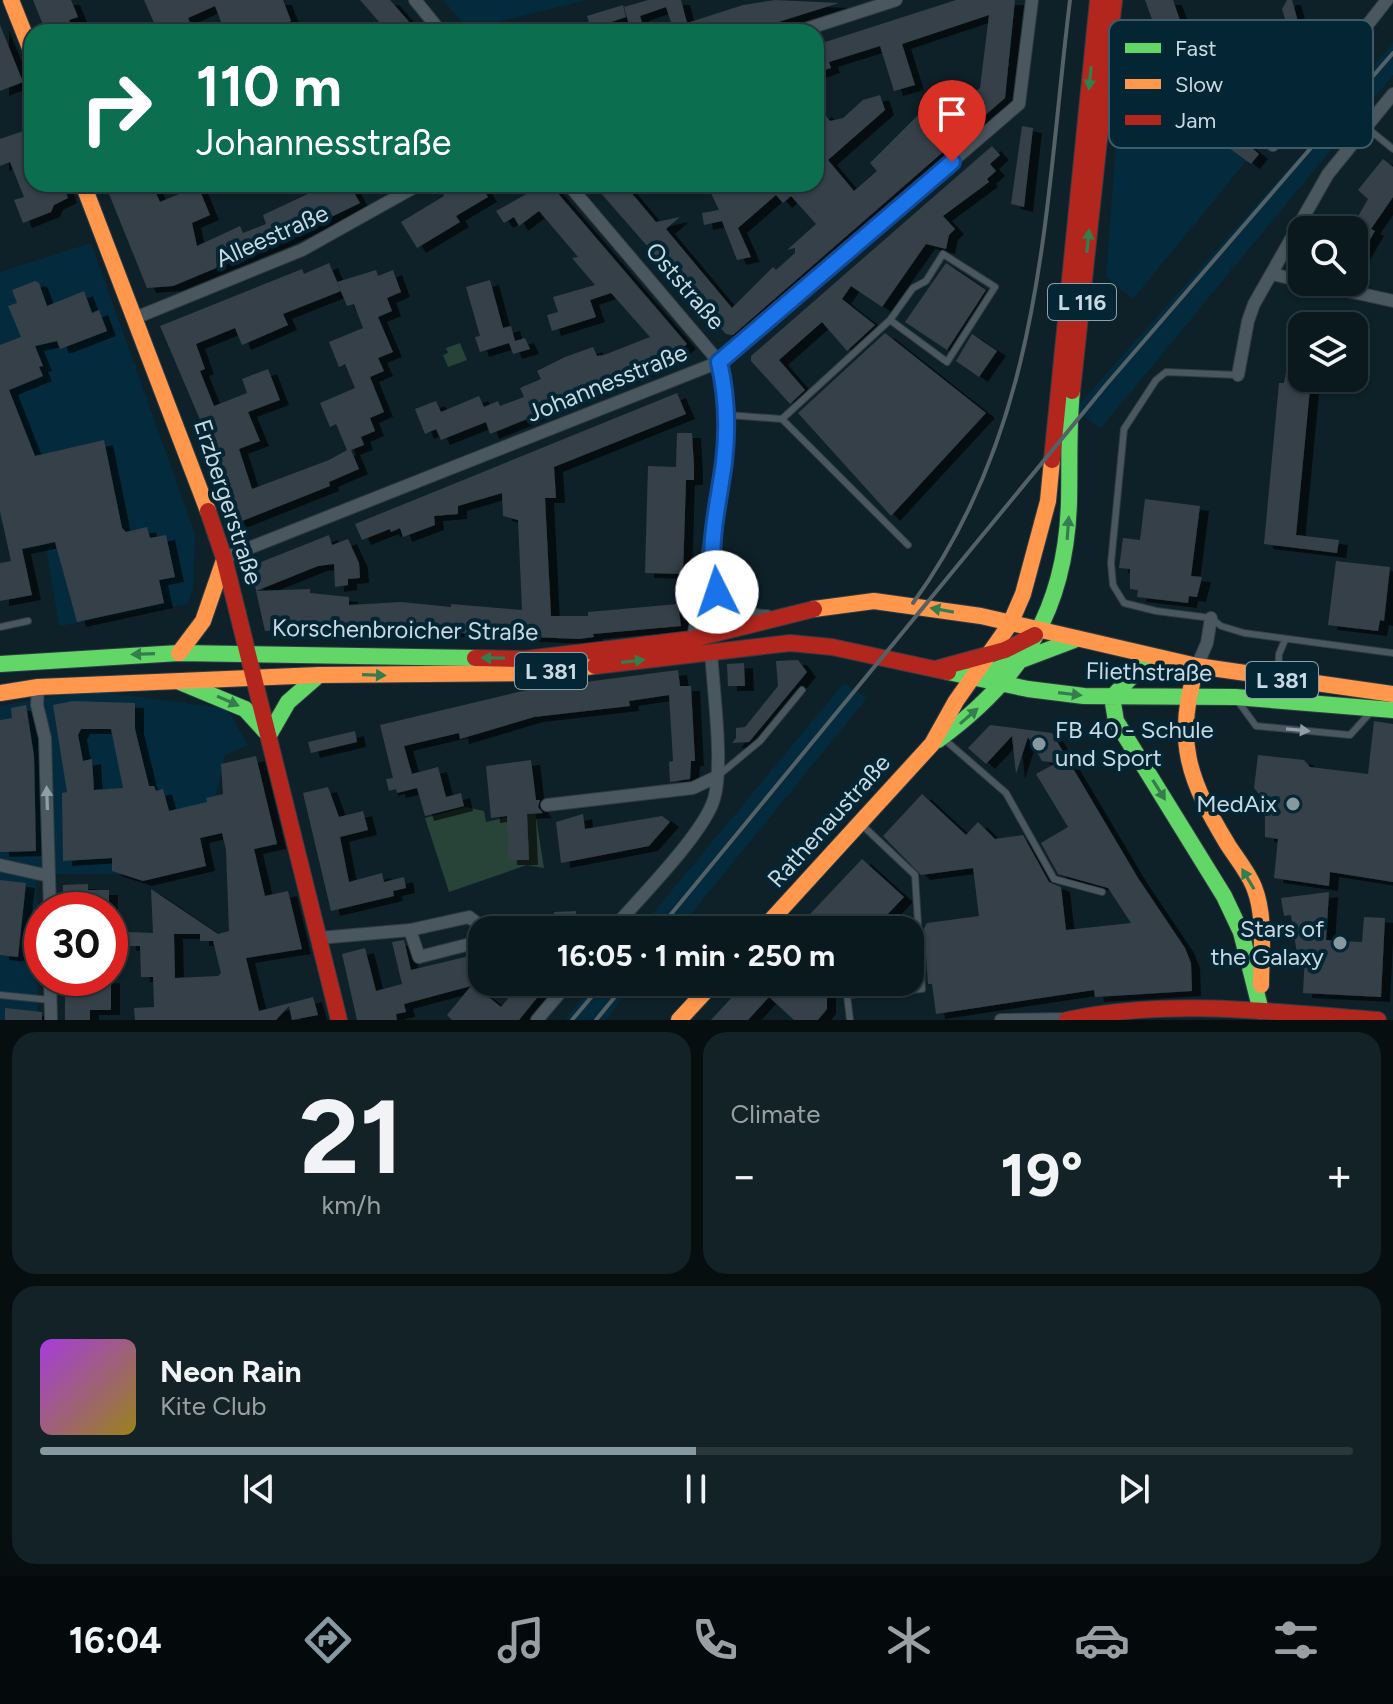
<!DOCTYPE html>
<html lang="en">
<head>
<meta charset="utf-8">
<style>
	body { margin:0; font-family:Figtree,sans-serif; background:#132227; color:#f1f3f6; height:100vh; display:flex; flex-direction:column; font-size:30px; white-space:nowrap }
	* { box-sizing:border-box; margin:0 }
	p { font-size:26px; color:#99a0a4 }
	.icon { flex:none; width:44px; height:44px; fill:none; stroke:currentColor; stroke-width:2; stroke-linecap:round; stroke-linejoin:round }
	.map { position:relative; height:1020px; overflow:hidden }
	.drawer { display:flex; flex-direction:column; gap:12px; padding:12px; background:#060e10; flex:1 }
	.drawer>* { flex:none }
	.hud { position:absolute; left:24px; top:24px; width:800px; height:168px; border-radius:24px; box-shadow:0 2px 6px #0004,0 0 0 2px #2a383c; background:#0b6e4f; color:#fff; overflow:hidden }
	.controls { position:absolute; left:1288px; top:216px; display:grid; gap:16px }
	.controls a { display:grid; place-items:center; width:80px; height:80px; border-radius:16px; background:#0a191e; box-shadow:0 2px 6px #0004,0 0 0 2px #2a383c; font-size:40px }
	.speed { position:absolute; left:24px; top:892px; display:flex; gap:16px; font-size:40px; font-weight:700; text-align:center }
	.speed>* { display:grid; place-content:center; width:104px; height:104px; border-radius:50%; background:#0a191e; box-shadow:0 2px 6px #0004,0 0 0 2px #2a383c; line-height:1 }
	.speed .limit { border:12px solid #d22; background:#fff; color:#111 }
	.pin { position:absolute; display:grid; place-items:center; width:68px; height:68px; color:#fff; margin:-82px -34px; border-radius:50% 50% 50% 0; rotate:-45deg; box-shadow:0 0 8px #0007 }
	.pin .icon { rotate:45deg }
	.me { position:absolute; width:88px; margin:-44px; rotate:356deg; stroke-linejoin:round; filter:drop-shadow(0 0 6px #0008) }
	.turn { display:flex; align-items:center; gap:28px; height:168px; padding:0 40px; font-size:36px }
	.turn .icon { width:104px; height:104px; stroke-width:2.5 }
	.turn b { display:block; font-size:56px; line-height:68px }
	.big { font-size:60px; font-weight:700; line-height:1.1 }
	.drawer .widget { flex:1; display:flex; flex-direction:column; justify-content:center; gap:12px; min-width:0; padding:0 28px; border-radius:24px; background:#132227 }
	.drawer .dial { align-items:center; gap:0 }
	.dial b { font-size:104px; line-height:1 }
	.song { display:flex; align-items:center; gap:24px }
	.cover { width:96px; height:96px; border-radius:12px; background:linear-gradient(135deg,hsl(280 70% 55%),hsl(50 70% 35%)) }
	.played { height:8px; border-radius:4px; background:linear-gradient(90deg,#8699a1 50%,#2a383c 50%) }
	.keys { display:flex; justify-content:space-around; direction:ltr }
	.heat { display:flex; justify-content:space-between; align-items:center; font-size:44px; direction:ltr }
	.drawer .tiles { flex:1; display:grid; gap:12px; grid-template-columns:1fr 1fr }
	.widget:last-child { grid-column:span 2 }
	.trip { position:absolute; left:468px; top:916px; width:456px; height:80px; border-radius:24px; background:#0a191e; box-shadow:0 2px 6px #0004,0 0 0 2px #2a383c; font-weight:700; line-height:80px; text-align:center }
	.tabs { display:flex; height:128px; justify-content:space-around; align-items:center; background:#040a0c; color:#99a0a4 }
	.tabs .icon { width:56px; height:56px }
	.tabs .current { color:#8699a1 }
	.tabs b { font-size:36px; color:#f1f3f6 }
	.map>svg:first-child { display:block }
</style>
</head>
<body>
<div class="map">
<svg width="1393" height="1020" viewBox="0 0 1393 1020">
	<defs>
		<filter id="shadow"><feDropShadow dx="9" dy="5" stdDeviation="0" flood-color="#0009"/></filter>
	</defs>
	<rect width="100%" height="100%" fill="#0e2128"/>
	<path fill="#032b3d" d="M443 0H587L468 29Z
		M1393 42V75L1100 429 1075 409 1306 149Z
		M1121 76 1178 83 1261 143 1133 299 1106 277Z
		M91 243 195 534 193 590 188 604 59 626 46 548 14 553 0 517V272Z
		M844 683 867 698 678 930H639Z
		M89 690 227 709 248 745 225 755 202 855 125 874H36L38 1020H0V706Z
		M596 982H635L606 1020H565Z"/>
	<path fill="#284338" d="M460 343 467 360 448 367 443 355 448 353 446 348Z
		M466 807 484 811 486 822 535 811 544 868 527 865 449 892 425 818Z"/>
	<path fill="#344049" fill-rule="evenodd" filter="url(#shadow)" d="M33 0H71L78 17 69 20 74 32H46Z
		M144 0H283L291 21 265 32H225L215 6 188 18 194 32H158Z
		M360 0H390L418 32H388Z
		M648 0H681L687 23 743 5 775 0 839 3 746 32H668L673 28 666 7 640 16 645 32H631L624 7Z
		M956 0H1015L1005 98 733 335 726 334 689 294 593 184H624L656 222 680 217 666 229 732 308 773 267 776 270 795 253V248L787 250 816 224 791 196 783 203 776 195 738 228 751 257 737 260 722 221 704 225 702 213 719 210 710 191 726 184H816V118L823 112 830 121 843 118 863 100 880 95 885 110 828 160 854 191 877 171 870 163 920 113 931 126 980 88 989 15 902 44 915 85 894 91 880 46 829 62 831 68 816 73V45Z
		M1145 0H1173L1181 23 1157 33Z
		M1287 0H1292L1305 47 1309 48 1313 58 1296 65 1299 75 1277 83 1280 93 1232 111 1228 99 1208 102 1205 94 1191 100 1187 89 1152 91 1154 77 1168 81 1195 72 1204 85 1218 80 1232 89 1241 79 1256 86 1261 78 1273 74 1285 62 1279 46 1285 44 1277 21 1285 19 1282 9Z
		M623 5 626 17 591 29 587 16Z
		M0 25 23 82 0 91Z
		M1225 125 1259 154 1251 164 1214 137Z
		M1022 126 1033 128 1024 207 1011 204Z
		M32 128V184H63L68 198 54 205 51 212 23 223 14 200 24 197 10 162 0 166V139Z
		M992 146 1000 155 990 164 996 171 987 179 989 182 943 216 955 229 949 235 946 249 926 244 882 307 851 286 842 299 875 325 847 351 822 322 779 360 805 390 790 404 751 361V356Z
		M1383 159 1393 167V197L1371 229 1375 231 1354 267V230H1338L1347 215 1356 220 1368 199 1358 190Z
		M105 184H152L160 202 198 186 210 215 192 223 197 246 240 226 243 233 266 224 263 215 329 184 333 189 349 184 360 203 284 240 173 286 147 288Z
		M452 184H480L488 197 456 216 460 222 417 248 401 222 444 196 441 190Z
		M524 184H550L687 344 664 364 490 434 486 422 441 440 436 429 425 434 415 409 436 401 441 412 479 396 484 407 498 401 500 406 524 397 520 388 541 379 537 371 565 357 593 347 597 356 604 355 650 337 611 293 590 300 596 317 552 331 547 315 558 312 553 297 595 285 572 258 578 257 539 211 519 226 514 217 504 223 496 211 530 192Z
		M329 263 341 291 283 314 288 325 242 345 235 328 196 344 205 369 200 371 214 406 247 393 242 379 268 369 280 400 248 412 260 441 239 449 252 489 329 460 347 450 336 424 330 427 320 403 355 388 345 364 339 367 329 342 363 328 354 304 347 306 337 282 376 270 378 276 393 270 401 292 387 298 392 311 378 317 393 352 378 358 384 371 370 377 384 412 370 418 375 431 361 437 364 445 351 450 359 469 329 482 330 486 237 523 198 423 201 422 160 326 302 269 304 274Z
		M946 263 986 290 947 350 905 322Z
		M490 280 503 328 511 326 515 341 525 338 530 349 513 354 509 343 480 352 475 337 480 336 466 287Z
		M35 281 39 283 47 306 84 291 92 313 99 310 107 331 60 349 57 341 35 346 43 366 39 367 43 376 9 390 35 456 104 440 122 528 126 532 147 527 150 538 166 535 175 577 159 580 164 603 77 622 55 542 22 549 32 595 0 601V563L11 561 0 511V345L21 337 8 306 17 303 12 290Z
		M1303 314 1342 319V326H1301Z
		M885 333 986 413 891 516 798 413Z
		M972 334 997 351 979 377 956 361Z
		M1291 346 1302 347V378H1311L1296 535 1339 540 1337 553 1264 544 1279 383H1284Z
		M677 393 686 414 554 467 556 498H545L551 616H588V612L678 604 681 626 593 634 594 637 579 639 509 636 505 631 501 635 469 634 397 624 265 631 256 591 310 589V593L349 597V605L401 602 451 607V604L522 610 518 520 503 516 502 493 458 506V514L434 516 435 525 403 537 400 528 391 532 390 529 362 540 355 524Z
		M677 433H692L694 467V480H686L683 574 645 573 648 466 676 467Z
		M1145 499 1200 506 1191 576 1202 577 1197 597 1189 596 1188 603 1137 597 1138 590 1130 589V569L1119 568 1123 538 1140 540Z
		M329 535 332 545 348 539 359 563 360 578 348 579V585L335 587 334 564 318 566 256 591 251 566Z
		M1336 561 1390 567 1384 621 1380 620 1378 631 1328 625Z
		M798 660 807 672 749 742 732 743 736 738V728L745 727 778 686 776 661Z
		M744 663 745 686H728L727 664Z
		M678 670 680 686H691L695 761H691L690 779 670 782 669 762 673 761 669 695 629 701 630 706 534 717 460 739 459 733 404 746 412 774 438 767 446 797 461 793 464 806 425 816 417 788 397 793 396 789 389 791 386 779 393 778 380 725 531 689Z
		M73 701 135 703V729L149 786H154L156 791 163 789 169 811 207 802 206 798 223 794 221 764 256 756 277 844 254 849 265 896 288 891 302 949 246 958 259 1011 313 997 318 1015 292 1020 289 1006 276 1020H135L134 1008 154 1007 153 977H141L140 946H127V932L153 933 151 889 218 934 229 931 226 850 222 833 200 838 206 866 143 881 112 871V858L63 861 62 793 67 792 53 705ZM81 729H111L123 788 94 790 92 759 83 761 78 735ZM174 934H200V941H213L221 973 218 976 175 978Z
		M26 705 34 756 36 851 0 852V720L12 718 11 708Z
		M1374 721 1393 724V882L1330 872 1329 886 1274 878 1278 839 1265 837V801L1254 788 1258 755 1304 760 1310 767 1368 774Z
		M990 725 1052 733 1138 878 1185 948 1191 963 1192 991 1095 997 1094 990 936 1014 932 984H928L924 928 927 923 979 916 973 868 921 875 883 836 922 794 966 835 978 822 995 839 1023 835 1049 882 1061 887 1066 930 1131 923 1108 888 1058 874 1041 843 1068 827 1036 774 1056 763 1042 761 1028 737 1016 774 1012 736 986 764 968 748Z
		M355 731 357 742 311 753 308 742Z
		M531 760 536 800H540L538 807 543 813 527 814 529 860H508L507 816 491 818 486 766Z
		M328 787 339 817 363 811 368 830 340 837 349 882 382 873 384 882 404 877 406 888 393 891 394 896 331 911 303 793Z
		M583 814 585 829 662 816 670 822 649 846 561 863 556 822Z
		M862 859 904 897 883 919 895 930H795Z
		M0 880 26 883 18 957 0 955Z
		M88 884V890H109V910H63V885Z
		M1329 892 1326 940 1362 942 1364 917 1385 918 1381 997 1303 993 1305 955 1297 954 1291 915 1284 916 1281 898Z
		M576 911 577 930H555L554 912Z
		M910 929 916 983 910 984Z
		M404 940 411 970 482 953V980L474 985 501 1007 522 982H550L519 1020H452L447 1015 471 986 404 1004 406 1012 396 1014 397 1020H357L342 954 365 948 376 991 402 984 392 942Z
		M65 978H111V1010H90V1020H65Z
		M746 982H818L827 993V1009L818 1020H794L769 997 748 1020H711Z
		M5 1008 42 1012V1020H5Z"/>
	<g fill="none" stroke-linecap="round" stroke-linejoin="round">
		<g stroke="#303c43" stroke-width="8">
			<path id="lane" d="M1366 127 1393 149
				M1238 375 1166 372 1156 380 1124 429 1111 563 1113 585 1124 603 1156 611 1211 618 1221 626 1244 633 1393 653
				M728 415 782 419 908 545
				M782 419 890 320 913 288 926 281 943 254 995 287 947 362 890 320
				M0 627 28 621
				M1278 675 1279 654 1285 640
				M1237 700 1256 726 1350 735 1370 713
				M945 740 1006 793 1054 879 1102 892
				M719 775 760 741 802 690
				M0 995 50 1000
				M850 1020 847 995 922 989 915 875 861 824"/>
		</g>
		<g stroke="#303c43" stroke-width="14">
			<path id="street" d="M415 0 441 32
				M797 32 896 0
				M1273 145 1387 0
				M568 184 719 362 728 415 724 459 693 639
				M1272 274 1302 281
				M1307 282 1393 301
				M135 318 302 250 420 184
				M1238 375 1248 321 1254 304 1328 174 1393 94
				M714 540C715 553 711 567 713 579 718 603 744 616 767 616
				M224 558 719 362 1019 104 1032 0
				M1197 666 1207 643 1211 618
				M38 687 37 705 45 738 50 910
				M547 805 693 788 716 777
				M0 865 49 876
				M612 930C638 899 703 835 714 799 724 765 713 689 711 651
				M319 938 410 930 469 917 477 923 478 933 474 943 419 957 410 930
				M50 978 51 1020
				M537 1020 569 982
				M1001 1020 1068 1019"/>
		</g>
		<g stroke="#303c43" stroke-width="18">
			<path id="fast" d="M1151 657 1112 697 1116 721 1224 896 1241 932 1261 1011
				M0 664 179 653 475 658
				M948 672 1028 689 1084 696 1235 697 1393 710
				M974 678 1074 640
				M180 682 245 709 265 731
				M269 735 288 702 319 675
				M938 740C1023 678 1066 609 1069 502 1070 465 1068 428 1072 391"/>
		</g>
		<g stroke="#303c43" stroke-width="18">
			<path id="slow" d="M11 0 32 53
				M83 184 208 511
				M814 609 874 601 981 616 1197 666 1393 694
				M179 653 203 621 224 560
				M1197 666C1173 740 1189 781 1228 845 1237 859 1248 872 1254 887 1266 917 1261 954 1261 985
				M0 693 38 687 319 675 531 673 595 666
				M762 930 932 744 956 701 1010 624 1023 594 1048 501 1052 460
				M679 1020 714 982"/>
		</g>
		<g stroke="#303c43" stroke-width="18">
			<path id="jam" d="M1072 391 1114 0
				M1052 460 1098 0
				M208 511 224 558 339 1020
				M475 658 526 659 693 639 814 609
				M595 666 790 643 832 647 948 672
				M939 668 1005 650 1035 635
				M1067 1020C1168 998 1275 1012 1378 1020"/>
		</g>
		<use href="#lane" stroke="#4a575e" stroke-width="6"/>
		<use href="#street" stroke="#4a575e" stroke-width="12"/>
		<use href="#fast" stroke="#63d668" stroke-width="16"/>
		<use href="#slow" stroke="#ff974d" stroke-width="16"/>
		<use href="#jam" stroke="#b3261e" stroke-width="16"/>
		<path stroke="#546166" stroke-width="4" d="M913 603C1044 423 1044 212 1070 0
			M658 930 1106 385 1393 53
			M572 1020 604 982
			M596 1020 627 982"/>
	</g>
	<defs><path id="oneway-solid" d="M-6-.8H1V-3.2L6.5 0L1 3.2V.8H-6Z" transform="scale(2)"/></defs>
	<g fill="#347e4e">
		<use href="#oneway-solid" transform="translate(1090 78) rotate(96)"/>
		<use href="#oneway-solid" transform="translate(1088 241) rotate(-84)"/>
		<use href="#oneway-solid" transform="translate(1068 528) rotate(-86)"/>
		<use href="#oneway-solid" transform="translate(942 610) rotate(-170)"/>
		<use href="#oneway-solid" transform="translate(143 654) rotate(178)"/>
		<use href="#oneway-solid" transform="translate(493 658) rotate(-179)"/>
		<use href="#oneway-solid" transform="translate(633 661) rotate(-7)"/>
		<use href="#oneway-solid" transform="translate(374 675) rotate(2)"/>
		<use href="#oneway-solid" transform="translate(1070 694) rotate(7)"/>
		<use href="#oneway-solid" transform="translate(228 701) rotate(24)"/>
		<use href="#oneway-solid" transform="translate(969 716) rotate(-41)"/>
		<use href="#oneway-solid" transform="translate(1159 790) rotate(58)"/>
		<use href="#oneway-solid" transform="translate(1248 879) rotate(-121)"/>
	</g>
	<g fill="#8f9ea7">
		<use href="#oneway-solid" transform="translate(1298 730) rotate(5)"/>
		<use href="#oneway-solid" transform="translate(47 798) rotate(-92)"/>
	</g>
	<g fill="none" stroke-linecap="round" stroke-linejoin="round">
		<g stroke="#114b97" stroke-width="20">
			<path id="route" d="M717 592C705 551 719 503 724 462 728 428 727 396 719 362L952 162"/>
		</g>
		<use href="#route" stroke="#1a73e8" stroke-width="14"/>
	</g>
	<g fill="#8699a1" stroke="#042533" stroke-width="3">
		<circle cx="1039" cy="744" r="8"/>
		<circle cx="1293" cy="804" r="8"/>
		<circle cx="1340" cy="943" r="8"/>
	</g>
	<g text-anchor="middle" stroke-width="8" stroke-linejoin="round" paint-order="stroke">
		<g fill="#042533" stroke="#8ca3ae" stroke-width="2">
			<rect x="1048" y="284" width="68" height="36" rx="6"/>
			<rect x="515" y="653" width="72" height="36" rx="6"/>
			<rect x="1246" y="662" width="72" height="36" rx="6"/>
		</g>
		<g font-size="22" font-weight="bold" fill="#c7d9e2">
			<text x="1082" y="310">L 116</text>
			<text x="551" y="679">L 381</text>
			<text x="1282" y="688">L 381</text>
		</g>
		<g font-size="24" fill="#c7d9e2" stroke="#042533">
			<text transform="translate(272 236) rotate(-24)" y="8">Alleestraße</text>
			<text transform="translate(685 286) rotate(49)" y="8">Oststraße</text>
			<text transform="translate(607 383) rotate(-22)" y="8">Johannesstraße</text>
			<text transform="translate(228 502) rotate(72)" y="8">Erzbergerstraße</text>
			<text transform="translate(405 630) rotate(1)" y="8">Korschenbroicher Straße</text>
			<text transform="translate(1149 672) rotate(1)" y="8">Fliethstraße</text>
			<text transform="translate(829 821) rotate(-48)" y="8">Rathenaustraße</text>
		</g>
		<g font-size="24" fill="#c7d9e2" stroke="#042533" text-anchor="end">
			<text x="1055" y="738" text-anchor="start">FB 40 - Schule<tspan x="1055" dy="28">und Sport</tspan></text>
			<text x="1277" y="812">MedAix</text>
			<text x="1324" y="937">Stars of<tspan x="1324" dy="28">the Galaxy</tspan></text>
		</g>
	</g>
	<rect x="1109" y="20" width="264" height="128" rx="12" fill="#042533" stroke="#3e5b68" stroke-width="2"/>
	<rect x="1125" y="43" width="36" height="10" fill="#63d668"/>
	<rect x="1125" y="79" width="36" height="10" fill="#ff974d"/>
	<rect x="1125" y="115" width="36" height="10" fill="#b3261e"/>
	<g font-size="22" fill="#c7d9e2">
		<text x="1175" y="56">Fast</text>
		<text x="1175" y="92">Slow</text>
		<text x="1175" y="128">Jam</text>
	</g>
</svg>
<div class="controls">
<a><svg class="icon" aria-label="search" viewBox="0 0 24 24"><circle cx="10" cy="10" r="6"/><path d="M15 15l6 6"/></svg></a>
<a><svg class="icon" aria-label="layers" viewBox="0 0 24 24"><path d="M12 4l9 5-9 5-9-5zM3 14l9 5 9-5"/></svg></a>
</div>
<div class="speed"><div class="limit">30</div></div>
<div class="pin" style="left:952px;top:162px;background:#d93025"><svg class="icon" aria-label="arrive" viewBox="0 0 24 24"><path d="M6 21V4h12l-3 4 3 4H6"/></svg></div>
<svg class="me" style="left:717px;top:592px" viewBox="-20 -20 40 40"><circle r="19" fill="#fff"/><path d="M0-13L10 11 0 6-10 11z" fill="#1a73e8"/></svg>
<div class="trip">16:05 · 1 min · 250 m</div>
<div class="hud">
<div class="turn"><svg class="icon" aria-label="right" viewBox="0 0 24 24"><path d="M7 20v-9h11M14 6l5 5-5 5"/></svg><div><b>110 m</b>Johannesstraße</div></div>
</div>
</div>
<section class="drawer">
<div class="tiles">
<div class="widget dial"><b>21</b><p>km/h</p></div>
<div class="widget"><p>Climate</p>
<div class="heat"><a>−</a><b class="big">19°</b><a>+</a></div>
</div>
<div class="widget">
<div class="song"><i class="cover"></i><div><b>Neon Rain</b><p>Kite Club</p></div></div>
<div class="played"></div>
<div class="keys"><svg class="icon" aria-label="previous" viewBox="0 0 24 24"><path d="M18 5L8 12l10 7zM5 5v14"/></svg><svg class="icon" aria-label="pause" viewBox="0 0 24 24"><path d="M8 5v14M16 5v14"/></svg><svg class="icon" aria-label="next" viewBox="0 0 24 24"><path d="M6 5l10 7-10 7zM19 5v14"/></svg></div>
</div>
</div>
</section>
<nav class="tabs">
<b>16:04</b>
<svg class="icon current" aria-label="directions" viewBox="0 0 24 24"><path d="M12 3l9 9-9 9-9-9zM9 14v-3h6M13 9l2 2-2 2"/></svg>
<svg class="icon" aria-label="music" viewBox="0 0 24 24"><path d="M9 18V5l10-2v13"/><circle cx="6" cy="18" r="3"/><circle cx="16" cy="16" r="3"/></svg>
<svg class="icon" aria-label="phone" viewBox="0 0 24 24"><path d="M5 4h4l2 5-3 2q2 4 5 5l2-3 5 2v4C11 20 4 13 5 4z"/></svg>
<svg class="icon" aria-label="climate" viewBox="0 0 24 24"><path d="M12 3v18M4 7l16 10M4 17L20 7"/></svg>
<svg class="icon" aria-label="car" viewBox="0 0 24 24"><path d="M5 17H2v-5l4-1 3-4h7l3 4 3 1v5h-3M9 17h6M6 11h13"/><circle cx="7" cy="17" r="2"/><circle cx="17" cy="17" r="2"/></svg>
<svg class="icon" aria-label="filters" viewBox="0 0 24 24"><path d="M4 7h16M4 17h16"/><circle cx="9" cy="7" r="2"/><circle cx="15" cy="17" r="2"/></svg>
</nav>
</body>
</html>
